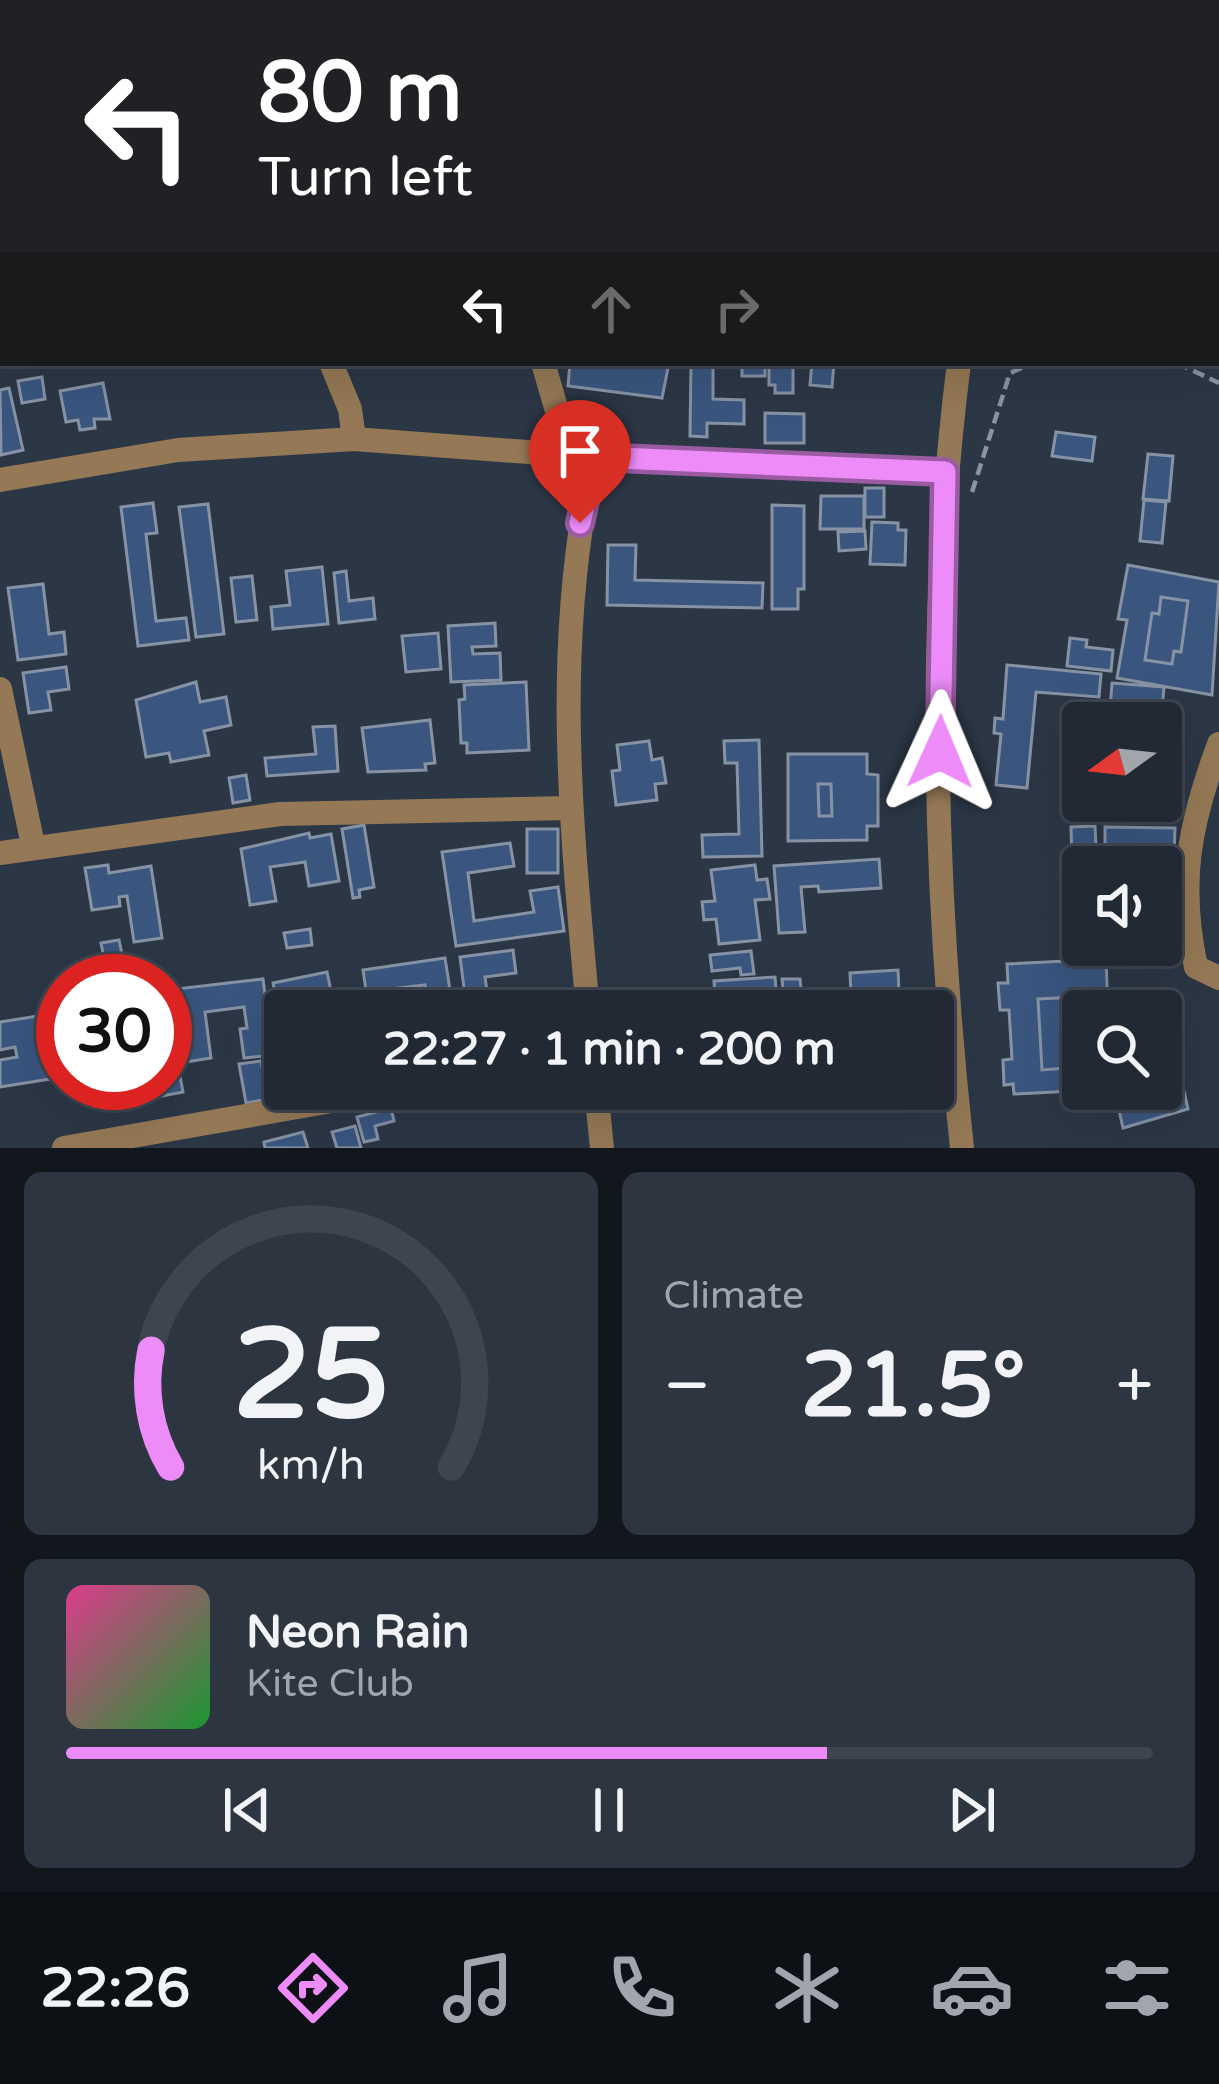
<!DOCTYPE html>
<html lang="en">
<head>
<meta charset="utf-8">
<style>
	body { margin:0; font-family:"Varela Round",sans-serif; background:#2d3540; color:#f1f3f6; height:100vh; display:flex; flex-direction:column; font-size:45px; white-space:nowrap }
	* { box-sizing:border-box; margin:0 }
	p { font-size:39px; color:#a2a6ac }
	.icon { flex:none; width:66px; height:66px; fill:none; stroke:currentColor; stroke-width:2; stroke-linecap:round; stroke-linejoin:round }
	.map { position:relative; height:1148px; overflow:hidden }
	.drawer { display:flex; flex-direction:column; gap:24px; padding:24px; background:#12171d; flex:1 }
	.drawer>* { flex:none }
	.hud { position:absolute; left:0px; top:0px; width:1221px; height:366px; box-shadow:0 12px 48px #0002,0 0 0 3px #3e454f; background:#202124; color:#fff; overflow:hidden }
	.needle { width:78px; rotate:255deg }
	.fabs { position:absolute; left:1062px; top:702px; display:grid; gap:24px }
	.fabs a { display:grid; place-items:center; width:120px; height:120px; border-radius:12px; background:#212934; box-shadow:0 12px 48px #0002,0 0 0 3px #3e454f; font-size:60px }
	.speed { position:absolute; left:36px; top:954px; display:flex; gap:24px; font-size:60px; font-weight:700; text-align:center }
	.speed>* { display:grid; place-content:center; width:156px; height:156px; border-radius:50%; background:#212934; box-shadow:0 12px 48px #0002,0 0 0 3px #3e454f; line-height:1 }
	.speed .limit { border:18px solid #d22; background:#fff; color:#111 }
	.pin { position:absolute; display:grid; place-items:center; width:102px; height:102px; color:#fff; margin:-123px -51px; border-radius:50% 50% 50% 0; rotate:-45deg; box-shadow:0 0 12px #0007 }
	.pin .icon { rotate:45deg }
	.me { position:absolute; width:132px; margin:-66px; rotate:1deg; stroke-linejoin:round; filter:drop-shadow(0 0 9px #0008) }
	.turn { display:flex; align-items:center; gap:42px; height:252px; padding:0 60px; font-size:54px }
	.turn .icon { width:156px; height:156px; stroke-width:2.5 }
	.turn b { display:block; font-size:84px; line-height:102px }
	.lanes { display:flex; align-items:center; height:114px; padding:0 60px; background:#0003; justify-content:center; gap:60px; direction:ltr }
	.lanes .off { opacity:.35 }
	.big { font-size:90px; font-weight:700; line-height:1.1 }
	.drawer .card { flex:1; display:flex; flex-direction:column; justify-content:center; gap:18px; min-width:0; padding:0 42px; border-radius:18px; background:#2d3540 }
	.drawer .dial { align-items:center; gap:0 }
	.dial svg { height:312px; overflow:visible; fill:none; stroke:#3e454f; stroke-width:7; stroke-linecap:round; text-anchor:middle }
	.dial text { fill:#f1f3f6; stroke:none }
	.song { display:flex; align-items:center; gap:36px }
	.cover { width:144px; height:144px; border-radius:18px; background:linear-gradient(135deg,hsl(330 70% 55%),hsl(130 70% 35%)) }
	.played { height:12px; border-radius:6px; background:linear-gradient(90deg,#ed8cf9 70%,#3e454f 70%) }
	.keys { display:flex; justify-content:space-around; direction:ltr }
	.heat { display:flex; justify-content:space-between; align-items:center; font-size:66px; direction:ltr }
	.drawer .tiles { flex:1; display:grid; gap:24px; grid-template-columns:1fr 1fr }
	.card:last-child { grid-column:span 2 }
	.trip { position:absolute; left:264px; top:990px; width:690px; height:120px; border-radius:12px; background:#212934; box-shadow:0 12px 48px #0002,0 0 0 3px #3e454f; font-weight:700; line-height:120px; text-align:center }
	.dock { display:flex; height:192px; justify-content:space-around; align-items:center; background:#0d1015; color:#a2a6ac }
	.dock .icon { width:84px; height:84px }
	.dock .current { color:#ed8cf9 }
	.dock b { font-size:54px; color:#f1f3f6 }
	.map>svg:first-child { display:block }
</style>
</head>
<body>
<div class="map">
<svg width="1219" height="1148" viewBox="0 0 1219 1148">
	<rect width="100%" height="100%" fill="#2c3746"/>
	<path fill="#3a567f" stroke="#8693a5" stroke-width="3" fill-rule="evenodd" d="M570 363H669L662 398 568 386Z
		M691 363H793V393H775V385H769V366H765V376H742V365H713V399L744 400V424L707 423V437L690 436Z
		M812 363H834L832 387 810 385Z
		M42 377 45 399 22 403 18 381Z
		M103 383 110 419H94L95 428 80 430 78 420 66 422 60 391Z
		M9 388 23 450 1 455 0 390Z
		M765 413 804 414V443H765Z
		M1056 432 1095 437 1092 461 1052 456Z
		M1148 454 1173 456 1169 501 1143 499Z
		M865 488H884V517H865Z
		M821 496H864V529H820Z
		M1144 500 1166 502 1162 543 1140 541Z
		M153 503 157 533 146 534 156 621 186 618 189 640 138 646 121 507Z
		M208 504 224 634 196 637 179 507Z
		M772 505 804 506V589H798V609H772Z
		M872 522 898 523V530H906L905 565 870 564Z
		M865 531 866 549 839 551 838 532Z
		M608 545H636L635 580 763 583 762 608 607 605Z
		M1128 565 1219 582 1212 695 1117 678 1127 620 1118 619ZM1161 597 1188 601 1181 652 1174 651 1172 664 1145 660 1152 613 1159 614Z
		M322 567 328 624 273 629 271 607 290 605 286 571Z
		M346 571 349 601 373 598 375 619 339 623 334 573Z
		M252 576 257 620 236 622 231 578Z
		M43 584 49 634 64 632 66 654 18 660 8 588Z
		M1161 597 1188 601 1181 652 1174 651 1172 664 1145 660 1152 613 1159 614Z
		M495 623 496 646 472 647 473 654 500 653 501 680 451 682 448 626Z
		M438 633 441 669 406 672 402 636Z
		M1070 638 1087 640 1086 647 1113 650 1111 671 1067 666Z
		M1007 665 1101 674 1099 697 1036 692 1027 788 996 785 1001 734 994 733 995 718 1003 719Z
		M66 667 69 689 48 692 51 710 29 713 23 673Z
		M196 682 200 702 226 697 231 725 204 731 209 755 171 762 169 753 146 757 136 700Z
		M526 682 529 750 467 753V743H461L459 700 465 699 464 685Z
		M1112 683 1164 687 1162 711 1134 709V723H1109Z
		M430 720 435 763 425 764 426 770 368 772 362 728Z
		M335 726 338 771 267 776 265 758 316 754 313 727Z
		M759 740 762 856 703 857 702 835 739 834 737 763H725L724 741Z
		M649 741 652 760 662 758 666 783 655 784 657 800 616 805 612 771 620 770 617 745Z
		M788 754H867V774L878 775V826H867V840L788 841ZM818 784H831L832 816H819Z
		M246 775 250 800 233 803 229 778Z
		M818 784H831L832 816H819Z
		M364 825 374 887 359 890 360 897 353 898 342 829Z
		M1095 826 1097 867H1083V893H1073L1071 827Z
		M1105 827 1175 828 1174 857H1133V867H1105Z
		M527 829H558V873H527Z
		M309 833 310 838 331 834 339 881 309 886 305 862 270 867 276 901 250 905 241 849Z
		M510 843 514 866 468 873 474 921 534 912 530 891 558 887 564 931 456 946 442 852Z
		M879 859 881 888 819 892 818 886 801 887 805 932 779 933 774 866Z
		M108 865 109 873 151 866 162 938 134 942 127 896 119 897 120 906 92 910 85 868Z
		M755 865 757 880 767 879 770 899 755 900 760 940 719 944 716 919 704 920 702 902 715 901 711 870Z
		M310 929 312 945 287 948 284 933Z
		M119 940 123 959 105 963 101 943Z
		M513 950 516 973 485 977 490 1011H467L460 957Z
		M751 951 754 974 741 975 740 968 712 971 710 955Z
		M445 958 450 990 426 994 425 985 390 989 393 1011H369L363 970Z
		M1106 959 1108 1011H1083V1089H1112L1014 1094 1013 1084 1004 1085 1003 1060 1012 1059 1009 1010H1000L998 983H1008L1007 964ZM1076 997 1080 1067 1042 1070 1038 999Z
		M898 970 899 993 851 995 850 973Z
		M327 972 332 996 298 1002 326 1001 328 1011H285V1043L273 983Z
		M775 977 778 1011H716L714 981Z
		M263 979 273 1055 244 1058 240 1029 247 1028 244 1007 205 1012 211 1058 186 1062 176 989Z
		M782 979H800L802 998H810L811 1011H785Z
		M360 993 363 1011H335L332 998Z
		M1076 997 1080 1067 1042 1070 1038 999Z
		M38 1016 42 1040 52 1038 57 1064 47 1066 50 1079 0 1087V1060L17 1057 15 1047 0 1050V1022Z
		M176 1055 183 1092 146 1099 143 1083H165V1057Z
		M261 1061 268 1099 246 1103 239 1064Z
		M1169 1084 1170 1089 1183 1087 1188 1109 1123 1128 1119 1110 1129 1108 1126 1093Z
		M391 1108 394 1121 375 1126 378 1139 364 1142 357 1117Z
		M355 1126 361 1148H337L332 1132Z
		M303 1132 308 1148H265L264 1142Z"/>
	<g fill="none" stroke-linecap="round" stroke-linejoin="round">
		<path stroke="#8b94a0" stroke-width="4.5" stroke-dasharray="12 6" stroke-linecap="butt" d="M42 0 43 3
			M1177 363 1219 383
			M972 492 1010 373 1033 363"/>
		<path stroke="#957956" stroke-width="24" d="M283 0 284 3
			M1015 3V0
			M1218 32 1219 33
			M331 363 350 409 354 439
			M543 363 570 455
			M959 363C926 621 934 890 962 1148
			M0 480 178 450 354 439 594 457
			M0 689 33 845
			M1219 744C1189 825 1178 882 1196 967L1219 978
			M0 853 280 814 570 808
			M588 1011C571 822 552 644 594 457L945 472
			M596 1089 602 1148
			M64 1148 400 1089"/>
	</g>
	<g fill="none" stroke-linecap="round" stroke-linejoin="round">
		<g stroke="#9a5ba2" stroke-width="30">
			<path id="route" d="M580 523 595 457 945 472 940 752"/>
		</g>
		<use href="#route" stroke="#ed8cf9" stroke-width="21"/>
	</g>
</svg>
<div class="fabs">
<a><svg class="needle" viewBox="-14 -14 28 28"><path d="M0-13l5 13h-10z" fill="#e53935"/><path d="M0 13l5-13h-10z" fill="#a2a6ac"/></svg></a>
<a><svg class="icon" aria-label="sound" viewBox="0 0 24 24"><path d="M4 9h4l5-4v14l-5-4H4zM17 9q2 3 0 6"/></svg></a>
<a><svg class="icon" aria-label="search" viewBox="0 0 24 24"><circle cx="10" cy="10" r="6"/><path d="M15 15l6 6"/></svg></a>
</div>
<div class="speed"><div class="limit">30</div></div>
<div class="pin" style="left:580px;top:523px;background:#d93025"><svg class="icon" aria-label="arrive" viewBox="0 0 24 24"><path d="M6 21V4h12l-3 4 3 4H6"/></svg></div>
<svg class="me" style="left:940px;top:752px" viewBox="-20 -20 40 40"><path d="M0-17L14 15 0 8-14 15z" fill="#ed8cf9" stroke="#fff" stroke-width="4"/></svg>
<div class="trip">22:27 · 1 min · 200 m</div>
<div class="hud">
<div class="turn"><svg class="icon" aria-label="left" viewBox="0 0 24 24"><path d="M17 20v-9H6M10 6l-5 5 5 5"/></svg><div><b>80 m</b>Turn left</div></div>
<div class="lanes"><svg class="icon" aria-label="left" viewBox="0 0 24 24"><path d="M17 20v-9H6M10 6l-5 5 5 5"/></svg><svg class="icon off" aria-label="ahead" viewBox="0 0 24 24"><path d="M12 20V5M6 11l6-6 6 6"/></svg><svg class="icon off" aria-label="right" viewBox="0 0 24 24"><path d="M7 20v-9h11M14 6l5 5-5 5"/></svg></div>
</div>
</div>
<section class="drawer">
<div class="tiles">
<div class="card dial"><svg viewBox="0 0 100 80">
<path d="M14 69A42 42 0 1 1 86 69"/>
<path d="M14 69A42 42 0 0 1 9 39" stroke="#ed8cf9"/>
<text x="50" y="56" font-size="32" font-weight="700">25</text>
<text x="50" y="72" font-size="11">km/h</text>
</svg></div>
<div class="card"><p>Climate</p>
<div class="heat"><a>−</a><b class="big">21.5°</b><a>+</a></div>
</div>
<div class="card">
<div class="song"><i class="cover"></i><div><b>Neon Rain</b><p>Kite Club</p></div></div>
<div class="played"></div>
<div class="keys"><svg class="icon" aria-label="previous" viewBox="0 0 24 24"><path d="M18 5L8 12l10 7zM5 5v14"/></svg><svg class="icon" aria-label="pause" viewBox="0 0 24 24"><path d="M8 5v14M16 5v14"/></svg><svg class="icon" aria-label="next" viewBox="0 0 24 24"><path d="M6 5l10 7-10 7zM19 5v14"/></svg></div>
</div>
</div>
</section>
<nav class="dock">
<b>22:26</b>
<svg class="icon current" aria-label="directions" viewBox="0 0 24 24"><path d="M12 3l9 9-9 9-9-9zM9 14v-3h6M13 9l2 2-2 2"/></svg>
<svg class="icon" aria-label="music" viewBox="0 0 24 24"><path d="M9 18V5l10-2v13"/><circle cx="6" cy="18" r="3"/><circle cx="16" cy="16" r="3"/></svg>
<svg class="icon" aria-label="phone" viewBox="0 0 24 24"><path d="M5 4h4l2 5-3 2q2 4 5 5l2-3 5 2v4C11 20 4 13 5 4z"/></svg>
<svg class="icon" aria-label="climate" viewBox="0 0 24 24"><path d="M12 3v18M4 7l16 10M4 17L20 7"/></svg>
<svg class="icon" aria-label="car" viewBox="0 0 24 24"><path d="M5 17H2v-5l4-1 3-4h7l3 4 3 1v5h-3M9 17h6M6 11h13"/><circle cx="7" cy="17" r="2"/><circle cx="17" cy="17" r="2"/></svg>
<svg class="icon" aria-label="filters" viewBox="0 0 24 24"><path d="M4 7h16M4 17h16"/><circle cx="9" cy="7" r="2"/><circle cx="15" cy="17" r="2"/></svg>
</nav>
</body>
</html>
